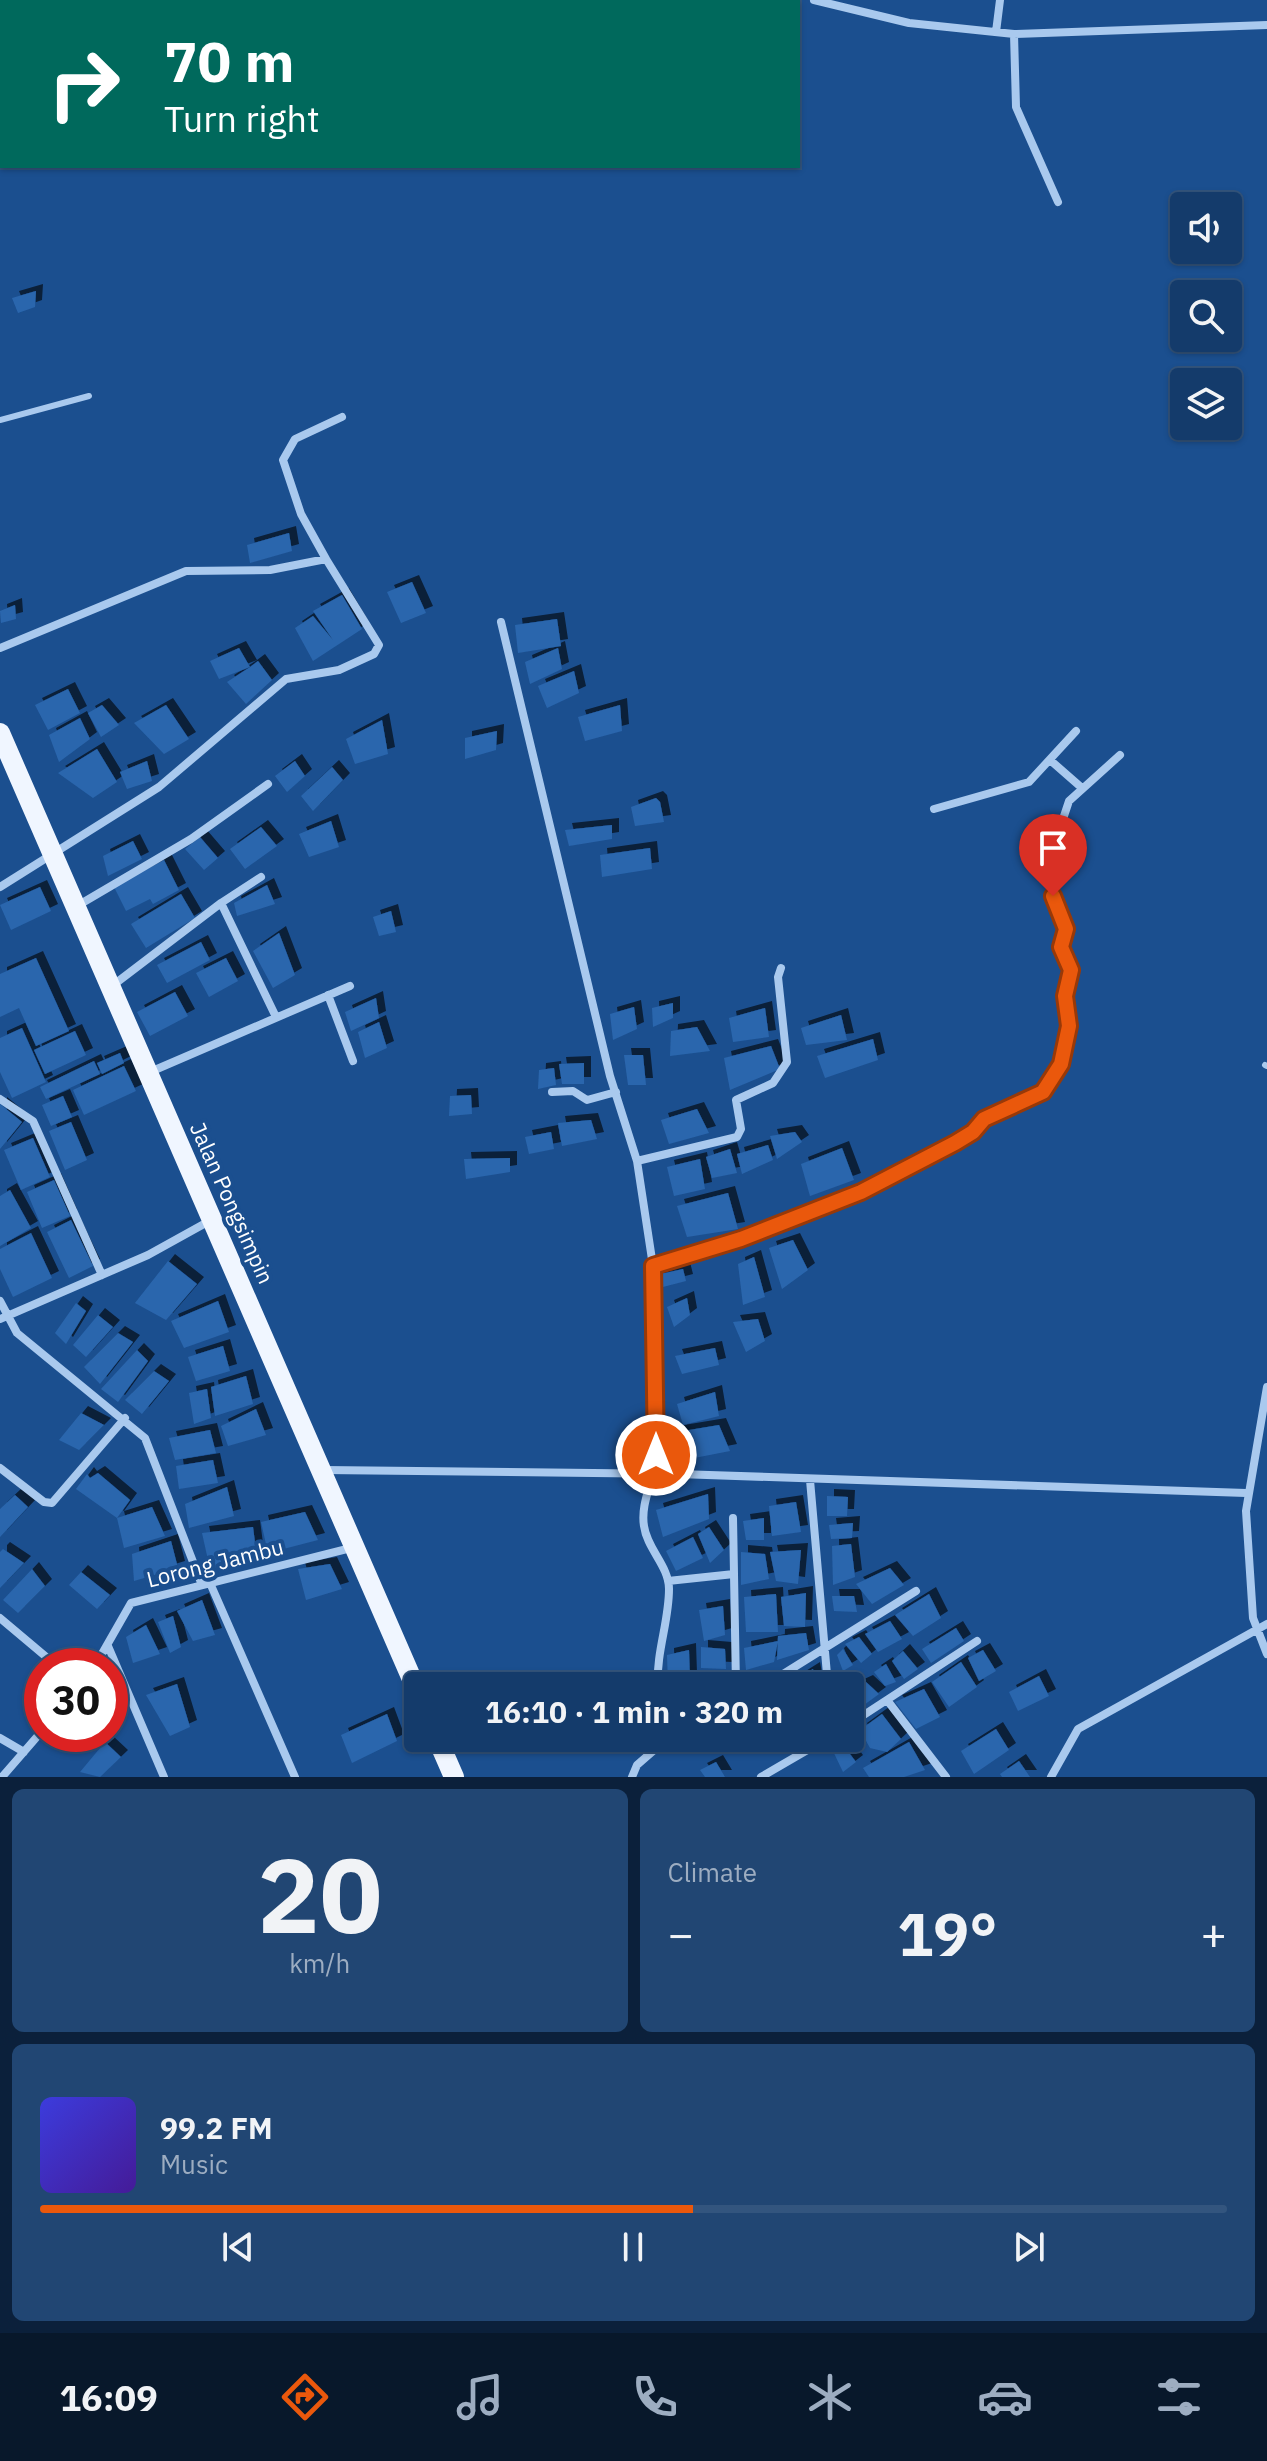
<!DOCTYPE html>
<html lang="en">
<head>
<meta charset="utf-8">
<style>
	body { margin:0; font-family:"IBM Plex Sans",sans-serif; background:#214673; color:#f1f3f6; height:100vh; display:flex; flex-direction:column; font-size:30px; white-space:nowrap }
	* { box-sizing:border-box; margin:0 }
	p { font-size:26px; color:#9dadc1 }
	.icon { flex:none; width:44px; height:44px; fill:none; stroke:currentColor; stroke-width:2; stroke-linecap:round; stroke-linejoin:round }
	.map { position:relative; height:1777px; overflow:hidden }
	.panel { display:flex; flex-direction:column; gap:12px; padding:12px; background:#0b203b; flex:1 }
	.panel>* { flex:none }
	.hud { position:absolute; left:0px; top:0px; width:800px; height:168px; box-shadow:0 2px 6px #0004,0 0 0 2px #33557e; background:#00695c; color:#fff; overflow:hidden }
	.tools { position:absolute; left:1170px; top:192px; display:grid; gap:16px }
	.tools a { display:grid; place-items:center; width:72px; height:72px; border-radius:8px; background:#143b6b; box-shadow:0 2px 6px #0004,0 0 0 2px #33557e; font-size:40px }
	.speed { position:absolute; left:24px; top:1648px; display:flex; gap:16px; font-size:40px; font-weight:700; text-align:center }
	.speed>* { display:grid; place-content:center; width:104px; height:104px; border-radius:50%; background:#143b6b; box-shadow:0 2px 6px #0004,0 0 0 2px #33557e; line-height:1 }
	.speed .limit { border:12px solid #d22; background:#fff; color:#111 }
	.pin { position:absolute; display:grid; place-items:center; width:68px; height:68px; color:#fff; margin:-82px -34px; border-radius:50% 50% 50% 0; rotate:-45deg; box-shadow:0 0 8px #0007 }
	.pin .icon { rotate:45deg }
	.me { position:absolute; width:88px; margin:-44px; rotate:0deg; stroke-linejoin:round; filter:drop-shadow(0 0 6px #0008) }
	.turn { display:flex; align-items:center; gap:28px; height:168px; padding:0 32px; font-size:36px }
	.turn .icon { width:104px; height:104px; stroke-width:2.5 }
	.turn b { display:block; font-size:56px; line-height:68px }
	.big { font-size:60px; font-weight:700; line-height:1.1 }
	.panel .widget { flex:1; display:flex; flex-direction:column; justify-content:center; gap:12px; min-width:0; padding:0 28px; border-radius:12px; background:#214673 }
	.panel .dial { align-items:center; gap:0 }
	.dial b { font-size:104px; line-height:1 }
	.song { display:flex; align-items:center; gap:24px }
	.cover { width:96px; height:96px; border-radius:12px; background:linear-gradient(135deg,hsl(240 70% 55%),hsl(260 70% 35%)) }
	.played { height:8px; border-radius:4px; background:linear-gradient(90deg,#ea580c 55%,#33557e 55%) }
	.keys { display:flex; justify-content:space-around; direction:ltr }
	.heat { display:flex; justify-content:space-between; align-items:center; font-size:44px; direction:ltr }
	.panel .tiles { flex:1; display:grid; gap:12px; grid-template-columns:1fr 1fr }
	.widget:last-child { grid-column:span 2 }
	.trip { position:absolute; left:404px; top:1672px; width:460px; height:80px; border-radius:8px; background:#143b6b; box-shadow:0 2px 6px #0004,0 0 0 2px #33557e; font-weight:700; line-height:80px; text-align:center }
	.dock { display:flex; height:128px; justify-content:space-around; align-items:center; background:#08182b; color:#9dadc1 }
	.dock .icon { width:56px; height:56px }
	.dock .on { color:#ea580c }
	.dock b { font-size:36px; color:#f1f3f6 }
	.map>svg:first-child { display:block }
</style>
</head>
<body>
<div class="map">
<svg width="1267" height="1777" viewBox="0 0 1267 1777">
	<defs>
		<filter id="shadow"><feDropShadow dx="7" dy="-7" stdDeviation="0" flood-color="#0009"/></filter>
	</defs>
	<rect width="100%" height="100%" fill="#1b4f8f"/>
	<path fill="#2a66ad" filter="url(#shadow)" d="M36 291 35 307 18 313 12 298Z
		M289 533 292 551 250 563 247 545Z
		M412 582 426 613 401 623 387 592Z
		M342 595 362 629 313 661 295 628 313 616 333 640 313 611Z
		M15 605 16 619 1 623 0 611Z
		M557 619 561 646 518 653 515 625Z
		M239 648 250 667 258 661 272 680 246 704 227 682 250 667 219 679 210 661Z
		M558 648 562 669 530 684 525 662Z
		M574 671 579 693 547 708 538 686Z
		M68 689 80 713 48 730 35 705Z
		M102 705 119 725 101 737 88 713Z
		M166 705 189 739 164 754 134 723Z
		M620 705 622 731 585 741 578 717Z
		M80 718 90 739 59 762 49 735Z
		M382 720 388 754 355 764 346 739Z
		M497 731 496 750 465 759V738Z
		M97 749 117 782 93 798 58 773Z
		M147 761 152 781 127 789 120 772Z
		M295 761 305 776 287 792 275 776Z
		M332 767 343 780 313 811 301 796Z
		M656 798 660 802 664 822 635 826 631 807Z
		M331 821 339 847 309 857 299 834Z
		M612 825V839L569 846 565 830Z
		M261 827 277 846 245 869 230 849Z
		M200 837 218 858 204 870 185 849Z
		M133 841 142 859 108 876 103 856Z
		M650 848 652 869 602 877 600 855Z
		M164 860 179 890 153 904 150 899 126 911 114 887Z
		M267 885 275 904 237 916 234 903Z
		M40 887 51 911 11 930 0 905Z
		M181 894 195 918 146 948 131 924Z
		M391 911 396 932 379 936 373 917Z
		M279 933 295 975 273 988 253 951Z
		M201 942 210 960 167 983 157 965Z
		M36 958 69 1031 36 1046 19 1008 0 1017V974Z
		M226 958 238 981 209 997 196 973Z
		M175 992 188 1016 150 1036 137 1012Z
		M376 998 379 1018 351 1031 345 1012Z
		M673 1003V1018L653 1027 652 1008Z
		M634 1007 637 1029 613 1040 610 1014Z
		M765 1008 769 1037 733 1042 729 1018Z
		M841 1015 847 1040 806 1045 801 1028Z
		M379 1022 387 1048 365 1058 358 1032Z
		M697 1027 710 1051 670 1056 671 1031Z
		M22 1028 46 1082 12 1098 0 1072V1038Z
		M75 1031 86 1055 45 1074 34 1050Z
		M873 1039 878 1060 825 1078 817 1056Z
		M771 1046 780 1069 730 1090 724 1058Z
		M120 1053 124 1063 102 1074 97 1063Z
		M624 1055H643L646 1085H628Z
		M94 1061 100 1074 46 1099 40 1087Z
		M584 1063V1084H562L559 1064Z
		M124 1066 136 1091 84 1115 73 1090Z
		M554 1068 556 1085 538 1089 539 1070Z
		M471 1095 472 1114 449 1116 450 1096Z
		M63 1096 72 1117 51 1126 42 1105Z
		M0 1104 22 1122 0 1149Z
		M697 1109 709 1133 669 1144 661 1120Z
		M591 1120 597 1139 562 1146 558 1123Z
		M71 1122 87 1160 65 1170 49 1131Z
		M551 1132 554 1149 529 1154 525 1137Z
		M795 1132 802 1142 777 1159 770 1136Z
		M33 1138 50 1177 21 1190 4 1150Z
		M768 1145 773 1160 742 1174 737 1154Z
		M842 1148 854 1180 810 1196 801 1164Z
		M730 1149 737 1173 712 1178 706 1157Z
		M510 1158V1172L466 1179 464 1159Z
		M700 1159 705 1189 674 1196 667 1167Z
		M54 1180 70 1216 42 1228 27 1192Z
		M10 1190 31 1228 0 1246V1196Z
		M728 1193 738 1229 687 1237 677 1206Z
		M71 1220 93 1266 69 1278 47 1232Z
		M31 1233 52 1278 13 1297 0 1269V1249Z
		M793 1240 808 1270 782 1289 769 1248Z
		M754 1257 765 1297 743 1305 738 1264Z
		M168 1261 197 1284 166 1320 135 1303Z
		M683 1269 686 1281 659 1288 656 1275Z
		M687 1298 690 1315 674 1327 667 1307Z
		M218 1301 229 1332 184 1348 171 1321Z
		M76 1303 86 1311 66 1344 55 1333Z
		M98 1315 113 1327 86 1357 73 1345Z
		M758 1319 765 1341 746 1352 733 1322Z
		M118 1333 133 1342 100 1384 84 1367Z
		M223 1346 230 1371 196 1381 188 1357Z
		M715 1348 719 1365 682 1374 675 1356Z
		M137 1350 148 1361 118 1402 101 1389Z
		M154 1371 169 1381 142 1414 125 1400Z
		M246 1376 253 1404 215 1416 211 1387Z
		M207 1389 211 1418 194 1424 189 1393Z
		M715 1392 719 1416 683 1425 677 1404Z
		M256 1409 266 1435 228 1446 221 1426Z
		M81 1413 104 1425 79 1450 59 1440Z
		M719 1425 730 1451 684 1460 677 1432Z
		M210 1430 216 1453 175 1460 169 1438Z
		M213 1460 218 1483 179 1489 176 1466Z
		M98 1473 130 1500 117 1518 152 1507 165 1536 124 1548 117 1518 76 1489 87 1474 90 1478Z
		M227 1487 234 1516 189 1528 185 1504Z
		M708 1494 709 1519 663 1537 656 1510Z
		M15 1495 28 1507 0 1537V1509Z
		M827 1496 848 1497 847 1516H827Z
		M796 1502 801 1532 772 1536 769 1506Z
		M305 1512 318 1540 268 1553 261 1522Z
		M764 1518V1540H746L743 1521Z
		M853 1523 852 1538 831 1539 829 1525Z
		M253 1527 257 1558 210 1569 202 1533Z
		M709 1527 724 1550 710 1563 698 1534Z
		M693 1537 703 1558 676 1571 666 1551Z
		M171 1541 178 1568 134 1581 132 1554Z
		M851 1544 855 1577 833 1585 832 1546Z
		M3 1549 24 1563 0 1588V1552Z
		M801 1550 798 1584 776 1581 770 1552Z
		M741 1552 765 1554 769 1579 741 1585Z
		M330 1564 342 1589 306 1600 298 1569Z
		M890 1568 904 1585 872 1604 856 1584Z
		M32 1569 45 1586 18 1613 3 1600Z
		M81 1572 110 1595 97 1609 69 1585Z
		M806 1593 805 1627 784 1626 781 1597Z
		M776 1594 778 1632H746L744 1597Z
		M929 1594 941 1618 913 1636 895 1615Z
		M832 1596H854L857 1612 834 1611Z
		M202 1600 215 1635 193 1641 177 1611Z
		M723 1606 725 1635 704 1641 699 1610Z
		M173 1616 181 1647 170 1653 158 1622Z
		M890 1621 902 1639 878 1652 865 1634Z
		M146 1625 160 1654 133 1663 126 1637Z
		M956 1628 964 1641 931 1663 922 1649Z
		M806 1633 809 1650 777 1660 778 1636Z
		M859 1637 872 1654 861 1663 845 1644Z
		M778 1641 774 1662 746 1670 744 1648Z
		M701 1647 725 1649 726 1669 701 1668Z
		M843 1649 853 1665 843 1671 837 1655Z
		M689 1650 690 1680 668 1685 667 1655Z
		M983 1650 996 1671 979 1681 968 1658Z
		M903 1651 918 1669 904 1679 892 1661Z
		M961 1662 977 1687 949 1707 932 1682Z
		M886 1664 896 1682 885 1686 874 1672Z
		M813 1669 816 1686H786Z
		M1039 1676 1049 1696 1018 1711 1009 1692Z
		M866 1682 879 1694 864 1705 855 1687Z
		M177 1684 190 1727 170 1736 146 1695Z
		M924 1689 940 1717 916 1729 895 1702Z
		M387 1714 397 1741 352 1763 341 1735Z
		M882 1714 901 1739 887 1752 870 1748 860 1730Z
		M996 1729 1009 1750 974 1774 961 1751Z
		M708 1738H726L728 1742 715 1748Z
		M764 1738H788L790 1742 774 1754Z
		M105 1742 121 1757 100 1777 80 1772Z
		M841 1742 856 1762 843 1772 832 1749Z
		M909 1742 925 1770 904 1777H869L863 1768Z
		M1019 1761 1030 1777H1002L1000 1774Z
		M716 1762 725 1777H705L700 1770Z"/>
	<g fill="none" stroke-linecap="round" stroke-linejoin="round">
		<path stroke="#a9c9ee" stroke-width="6" d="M0 420 89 396
			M1265 1065 1267 1066"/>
		<path stroke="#a9c9ee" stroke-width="8" d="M814 0 909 23 1014 34 1267 25
			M785 2 787 0
			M996 32 1000 0
			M1014 34 1016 107 1058 202
			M326 559 301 514 283 460 295 439 342 417
			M501 622 610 1076 637 1161 653 1266 656 1455C655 1479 640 1502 644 1526 647 1549 669 1566 669 1589 669 1622 656 1652 658 1686
			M0 648 186 571 270 570 326 559 379 645 374 654 339 670 286 679 159 787 0 887
			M1050 760 1082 788
			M934 809 1029 782 1076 731
			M261 877 221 903 276 1017
			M77 906 191 839 268 784
			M112 986 221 903
			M328 995 353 1061
			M150 1072 350 986
			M552 1092 573 1091 587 1100 616 1092
			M0 1099 33 1121 102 1275
			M637 1161 737 1137 741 1129 736 1100 773 1083 787 1062 778 977 781 968
			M653 1266 741 1239 861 1192 955 1143 973 1132 984 1119 1046 1088 1061 1064 1069 1026 1065 996 1071 970 1062 950 1066 929 1053 896 1055 843 1069 801 1120 755
			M0 1301 17 1333 145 1438 202 1585
			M0 1319 148 1255 213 1219
			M1267 1387 1246 1511 1253 1618 1267 1654
			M0 1468 44 1502 52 1503 125 1418
			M324 1470 678 1474 1246 1493
			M810 1480 828 1686
			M733 1518 736 1686
			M668 1581 734 1574
			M210 1583 295 1777
			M0 1618 57 1666
			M108 1646 164 1777
			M95 1666 131 1603 355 1547
			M764 1686 916 1591
			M887 1700 946 1777
			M850 1724 977 1641
			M0 1738 24 1752
			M2 1777 42 1731
			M632 1777 637 1765 668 1738
			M761 1777 828 1738
			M1051 1777 1078 1729 1267 1624"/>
		<path stroke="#f0f6ff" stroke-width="20" d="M0 733 418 1693
			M437 1738 454 1777"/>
	</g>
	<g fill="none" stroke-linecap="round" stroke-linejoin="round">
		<g stroke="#983908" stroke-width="20">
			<path id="route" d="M656 1455 653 1266 741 1239 861 1192 955 1143 973 1132 984 1119 1043 1092 1061 1064 1069 1026 1065 996 1071 970 1061 947 1066 929 1053 896"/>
		</g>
		<use href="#route" stroke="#ea580c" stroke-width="14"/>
	</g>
	<g text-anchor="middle" stroke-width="8" stroke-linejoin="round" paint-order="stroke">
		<g font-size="22" fill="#fff" stroke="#1b4f8f">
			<text transform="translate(232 1203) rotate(66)" y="8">Jalan Pongsimpin</text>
			<text transform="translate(215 1563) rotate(-14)" y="8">Lorong Jambu</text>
		</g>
	</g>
</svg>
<div class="tools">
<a><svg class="icon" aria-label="sound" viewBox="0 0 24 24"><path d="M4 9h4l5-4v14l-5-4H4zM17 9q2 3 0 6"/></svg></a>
<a><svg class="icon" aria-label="search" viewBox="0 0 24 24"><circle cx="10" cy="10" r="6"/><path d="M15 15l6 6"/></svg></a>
<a><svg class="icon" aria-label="layers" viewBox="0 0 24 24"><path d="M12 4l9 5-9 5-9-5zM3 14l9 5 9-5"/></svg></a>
</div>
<div class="speed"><div class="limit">30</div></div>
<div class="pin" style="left:1053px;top:896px;background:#d93025"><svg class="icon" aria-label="arrive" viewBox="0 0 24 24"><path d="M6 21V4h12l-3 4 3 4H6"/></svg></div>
<svg class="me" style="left:656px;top:1455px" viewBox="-20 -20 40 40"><circle r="17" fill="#ea580c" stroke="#fff" stroke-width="3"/><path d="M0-11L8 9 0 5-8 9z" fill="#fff"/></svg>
<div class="trip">16:10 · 1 min · 320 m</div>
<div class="hud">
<div class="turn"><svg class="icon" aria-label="right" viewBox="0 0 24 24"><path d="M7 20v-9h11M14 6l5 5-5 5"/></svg><div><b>70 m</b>Turn right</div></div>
</div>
</div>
<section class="panel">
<div class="tiles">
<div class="widget dial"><b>20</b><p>km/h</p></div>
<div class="widget"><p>Climate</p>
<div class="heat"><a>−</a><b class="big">19°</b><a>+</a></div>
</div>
<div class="widget">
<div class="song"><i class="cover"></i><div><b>99.2 FM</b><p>Music</p></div></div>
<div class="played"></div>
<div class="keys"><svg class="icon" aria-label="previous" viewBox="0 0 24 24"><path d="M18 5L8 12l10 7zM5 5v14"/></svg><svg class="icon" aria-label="pause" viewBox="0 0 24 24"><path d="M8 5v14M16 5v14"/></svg><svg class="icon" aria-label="next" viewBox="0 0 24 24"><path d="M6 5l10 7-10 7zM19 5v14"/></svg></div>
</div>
</div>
</section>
<nav class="dock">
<b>16:09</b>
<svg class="icon on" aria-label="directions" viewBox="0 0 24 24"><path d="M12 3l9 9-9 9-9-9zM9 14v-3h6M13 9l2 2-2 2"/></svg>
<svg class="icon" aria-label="music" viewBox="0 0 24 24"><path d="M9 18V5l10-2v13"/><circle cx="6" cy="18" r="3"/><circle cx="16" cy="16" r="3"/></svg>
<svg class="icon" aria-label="phone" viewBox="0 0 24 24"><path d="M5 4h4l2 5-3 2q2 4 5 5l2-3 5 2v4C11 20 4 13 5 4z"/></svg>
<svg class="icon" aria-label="climate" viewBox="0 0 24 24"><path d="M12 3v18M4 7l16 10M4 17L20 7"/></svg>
<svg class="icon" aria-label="car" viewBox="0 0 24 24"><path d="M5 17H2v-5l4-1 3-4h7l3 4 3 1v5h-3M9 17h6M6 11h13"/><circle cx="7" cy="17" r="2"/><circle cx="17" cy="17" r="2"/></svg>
<svg class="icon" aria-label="filters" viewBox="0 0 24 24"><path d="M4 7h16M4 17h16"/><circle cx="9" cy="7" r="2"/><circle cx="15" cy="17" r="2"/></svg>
</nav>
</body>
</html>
